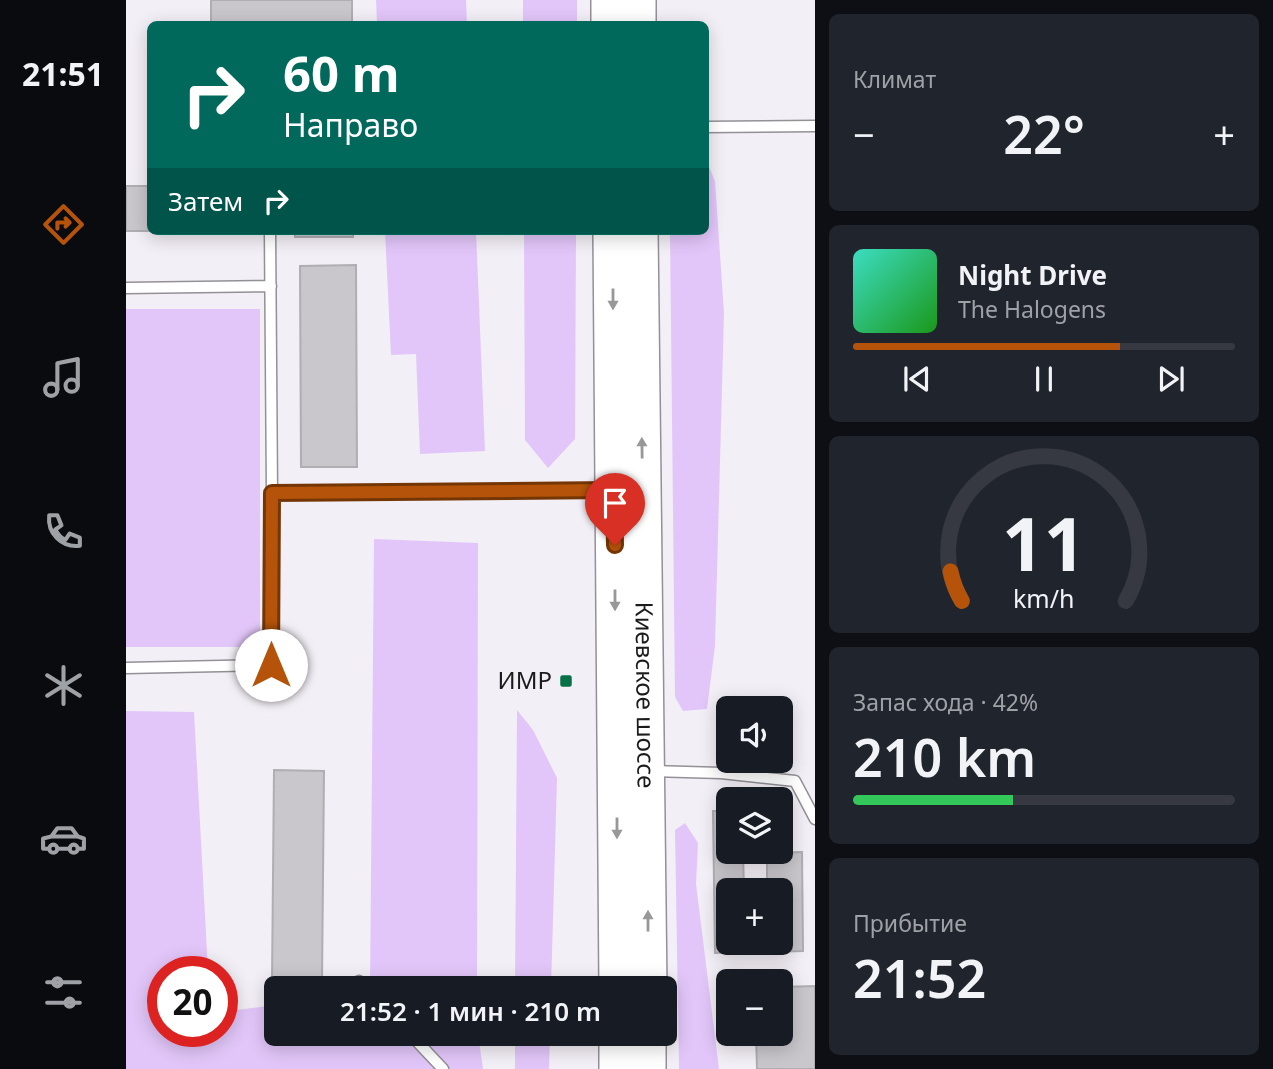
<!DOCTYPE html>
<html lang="ru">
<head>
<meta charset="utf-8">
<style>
	body { margin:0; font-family:"Noto Sans",sans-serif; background:#20242c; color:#f1f3f6; height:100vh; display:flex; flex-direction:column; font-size:26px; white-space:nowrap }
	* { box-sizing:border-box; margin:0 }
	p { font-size:23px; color:#9ea1a6 }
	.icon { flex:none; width:38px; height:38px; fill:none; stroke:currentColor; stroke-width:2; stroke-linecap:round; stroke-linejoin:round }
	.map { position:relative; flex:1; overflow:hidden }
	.details { display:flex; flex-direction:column; gap:14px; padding:14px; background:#0d0f14; width:458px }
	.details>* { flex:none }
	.hud { position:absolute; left:21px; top:21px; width:562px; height:214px; border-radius:10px; box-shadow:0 4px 18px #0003; background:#00695c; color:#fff; overflow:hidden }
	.tools { position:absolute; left:590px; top:696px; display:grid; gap:14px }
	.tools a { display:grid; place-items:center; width:77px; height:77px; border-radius:10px; background:#171b24; box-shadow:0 4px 18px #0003; font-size:35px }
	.speed { position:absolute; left:21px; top:956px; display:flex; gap:14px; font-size:35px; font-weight:700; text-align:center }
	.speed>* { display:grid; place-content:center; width:91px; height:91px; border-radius:50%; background:#171b24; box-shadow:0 4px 18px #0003; line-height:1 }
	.speed .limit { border:10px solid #d22; background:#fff; color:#111 }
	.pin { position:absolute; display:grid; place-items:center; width:60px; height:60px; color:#fff; margin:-72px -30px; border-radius:50% 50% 50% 0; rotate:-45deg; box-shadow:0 0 7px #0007 }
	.pin .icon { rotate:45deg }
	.me { position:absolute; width:77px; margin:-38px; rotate:0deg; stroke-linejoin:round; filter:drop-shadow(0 0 5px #0008) }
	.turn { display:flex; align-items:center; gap:24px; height:147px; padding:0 21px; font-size:32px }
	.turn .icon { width:91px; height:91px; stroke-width:2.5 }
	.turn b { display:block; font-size:49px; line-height:60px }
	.then { display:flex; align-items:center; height:66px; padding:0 21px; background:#0003; gap:14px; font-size:26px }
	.big { font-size:52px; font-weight:600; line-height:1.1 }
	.details .card { flex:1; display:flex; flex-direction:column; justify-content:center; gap:10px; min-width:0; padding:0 24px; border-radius:10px; background:#20242c }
	.details .dial { align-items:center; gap:0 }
	.dial svg { height:182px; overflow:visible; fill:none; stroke:#363941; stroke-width:7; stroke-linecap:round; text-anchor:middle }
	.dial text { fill:#f1f3f6; stroke:none }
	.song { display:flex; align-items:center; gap:21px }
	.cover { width:84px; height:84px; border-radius:10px; background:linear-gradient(135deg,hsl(170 70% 55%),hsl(120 70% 35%)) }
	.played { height:7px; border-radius:4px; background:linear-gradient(90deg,#b45309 70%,#363941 70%) }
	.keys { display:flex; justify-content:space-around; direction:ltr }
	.heat { display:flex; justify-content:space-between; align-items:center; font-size:38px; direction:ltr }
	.charge { height:10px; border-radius:5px; background:linear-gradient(90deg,#34c759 42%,#363941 0) }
	.trip { position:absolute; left:138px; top:976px; width:413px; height:70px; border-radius:10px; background:#171b24; box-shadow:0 4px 18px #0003; font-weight:600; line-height:70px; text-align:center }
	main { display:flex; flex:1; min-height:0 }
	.menu { display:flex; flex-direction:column; width:126px; justify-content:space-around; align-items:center; background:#090b0e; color:#9ea1a6 }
	.menu .icon { width:49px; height:49px }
	.menu .active { color:#b45309 }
	.menu b { font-size:32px; color:#f1f3f6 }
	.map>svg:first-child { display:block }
</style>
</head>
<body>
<main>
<nav class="menu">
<b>21:51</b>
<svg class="icon active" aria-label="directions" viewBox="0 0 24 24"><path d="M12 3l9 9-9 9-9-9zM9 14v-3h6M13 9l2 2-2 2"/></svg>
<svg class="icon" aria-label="music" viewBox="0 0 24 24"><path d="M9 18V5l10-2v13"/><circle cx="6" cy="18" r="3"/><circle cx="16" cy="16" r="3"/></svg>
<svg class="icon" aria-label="phone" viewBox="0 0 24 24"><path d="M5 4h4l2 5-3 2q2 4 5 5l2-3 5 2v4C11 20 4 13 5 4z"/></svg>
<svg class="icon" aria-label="climate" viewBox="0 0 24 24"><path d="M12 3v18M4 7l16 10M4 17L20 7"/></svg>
<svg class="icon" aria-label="car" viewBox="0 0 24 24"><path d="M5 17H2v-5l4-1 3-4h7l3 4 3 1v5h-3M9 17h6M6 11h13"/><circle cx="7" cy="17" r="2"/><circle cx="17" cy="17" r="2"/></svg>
<svg class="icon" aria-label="filters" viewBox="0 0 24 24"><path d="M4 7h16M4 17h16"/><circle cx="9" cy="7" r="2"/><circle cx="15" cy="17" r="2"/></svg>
</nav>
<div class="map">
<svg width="689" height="1069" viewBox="0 0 689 1069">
	<rect width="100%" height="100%" fill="#f3eff6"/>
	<path fill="#e2c6f9" d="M250 0H340L341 24H251Z
		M397 0H451V24H397Z
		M579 157 589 181 598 313 589 646 581 709 557 711 549 697 544 231H579Z
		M259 231H350L359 451 294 454 290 354 265 355Z
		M398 231H450L449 439 422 468 399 440Z
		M0 309H134V647H0Z
		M248 539 352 543 351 989H244Z
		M391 710 407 730 431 778 425 989H389Z
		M0 711 68 712 82 971H37V1031H96V1012L150 1005V1034H352L357 1069H0Z
		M559 823 572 843 570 884 593 1069H553L549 830Z
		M389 1034H424L423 1069H389Z"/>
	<path fill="#c9c6cc" stroke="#b0adb3" stroke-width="2" d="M85 0H226V24H85Z
		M0 186H24V231H0Z
		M169 231H227V237H169Z
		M230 265 231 467H175L174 266Z
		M148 770 198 771 196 983H146Z
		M587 811H602V852H617L618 891H602V943H618L619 952 589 953Z
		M676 852 677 951 642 952V943H654V891H641V853Z
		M689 986V1069H631L630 1034H654V987Z"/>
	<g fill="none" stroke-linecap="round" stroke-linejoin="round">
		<g stroke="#939096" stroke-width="13">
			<path id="lane" d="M579 127 689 126
				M144 231 146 493
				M0 288 145 286
				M0 668 145 665 146 493 481 490
				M525 771 595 773 669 781 689 819
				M233 981 240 989
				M284 1034 317 1069"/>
		</g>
		<g stroke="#939096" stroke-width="40">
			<g id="highway">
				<path d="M484 0V24"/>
				<path d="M511 0V24"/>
				<path d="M486 231 492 989"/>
				<path id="s1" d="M513 231 522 989"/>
				<path d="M492 1069V1034"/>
				<path d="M521 1069V1034"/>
			</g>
		</g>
		<use href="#lane" stroke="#fff" stroke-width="10"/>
		<use href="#highway" stroke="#fff" stroke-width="37"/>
	</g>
	<defs><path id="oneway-solid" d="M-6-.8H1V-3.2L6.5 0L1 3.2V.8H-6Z" transform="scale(1.75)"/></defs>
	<g fill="#989899">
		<use href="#oneway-solid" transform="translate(487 299) rotate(90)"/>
		<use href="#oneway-solid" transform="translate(516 448) rotate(-91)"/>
		<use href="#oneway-solid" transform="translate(489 600) rotate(90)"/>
		<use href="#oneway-solid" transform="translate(491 828) rotate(90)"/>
		<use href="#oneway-solid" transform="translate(522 921) rotate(-90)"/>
	</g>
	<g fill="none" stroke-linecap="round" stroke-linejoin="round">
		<g stroke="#753606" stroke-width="18">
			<path id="route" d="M145 665 146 493 488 490 489 545"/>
		</g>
		<use href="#route" stroke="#b45309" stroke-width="12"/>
	</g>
	<rect fill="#067047" stroke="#f3eff6" stroke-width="2.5" x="433" y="674" width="14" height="14" rx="3.5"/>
	<g text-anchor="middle" stroke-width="5" stroke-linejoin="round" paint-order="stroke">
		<g font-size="24" fill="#1b1a1c" stroke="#f3eff6" text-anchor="end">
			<text x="426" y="689">ИМР</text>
		</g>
		<g font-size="24" fill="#1b1a1c" stroke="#f3eff6">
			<text dy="8" stroke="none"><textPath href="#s1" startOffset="464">Киевское шоссе</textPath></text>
		</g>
	</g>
</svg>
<div class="tools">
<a><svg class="icon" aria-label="sound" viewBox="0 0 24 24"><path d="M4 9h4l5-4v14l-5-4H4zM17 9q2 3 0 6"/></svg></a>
<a><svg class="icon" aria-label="layers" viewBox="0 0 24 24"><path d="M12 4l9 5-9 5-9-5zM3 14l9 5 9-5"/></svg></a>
<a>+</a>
<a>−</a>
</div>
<div class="speed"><div class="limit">20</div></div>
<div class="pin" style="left:489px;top:545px;background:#d93025"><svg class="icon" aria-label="arrive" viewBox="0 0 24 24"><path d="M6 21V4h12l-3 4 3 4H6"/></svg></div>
<svg class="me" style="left:145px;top:665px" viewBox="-20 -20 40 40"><circle r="19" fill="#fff"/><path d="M0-13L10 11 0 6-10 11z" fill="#b45309"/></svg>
<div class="trip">21:52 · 1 мин · 210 m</div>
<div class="hud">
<div class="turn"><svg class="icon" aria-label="right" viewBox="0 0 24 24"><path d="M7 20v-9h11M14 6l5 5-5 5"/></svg><div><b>60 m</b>Направо</div></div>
<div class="then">Затем<svg class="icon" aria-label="right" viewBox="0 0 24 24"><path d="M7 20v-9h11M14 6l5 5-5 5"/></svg></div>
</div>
</div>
<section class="details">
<div class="card"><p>Климат</p>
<div class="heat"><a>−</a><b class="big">22°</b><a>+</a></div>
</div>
<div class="card">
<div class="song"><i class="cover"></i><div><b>Night Drive</b><p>The Halogens</p></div></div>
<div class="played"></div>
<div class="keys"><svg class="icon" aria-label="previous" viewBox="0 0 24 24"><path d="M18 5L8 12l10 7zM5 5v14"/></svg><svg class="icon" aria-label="pause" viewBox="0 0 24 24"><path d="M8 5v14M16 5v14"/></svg><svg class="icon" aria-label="next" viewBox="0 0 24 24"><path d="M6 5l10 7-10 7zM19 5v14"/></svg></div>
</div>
<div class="card dial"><svg viewBox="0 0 100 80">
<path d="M14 69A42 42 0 1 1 86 69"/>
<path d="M14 69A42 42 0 0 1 9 56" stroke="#b45309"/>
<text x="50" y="56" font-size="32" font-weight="700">11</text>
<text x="50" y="72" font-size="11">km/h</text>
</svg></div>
<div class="card"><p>Запас хода · 42%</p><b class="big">210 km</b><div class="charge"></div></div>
<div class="card"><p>Прибытие</p><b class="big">21:52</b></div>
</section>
</main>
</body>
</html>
